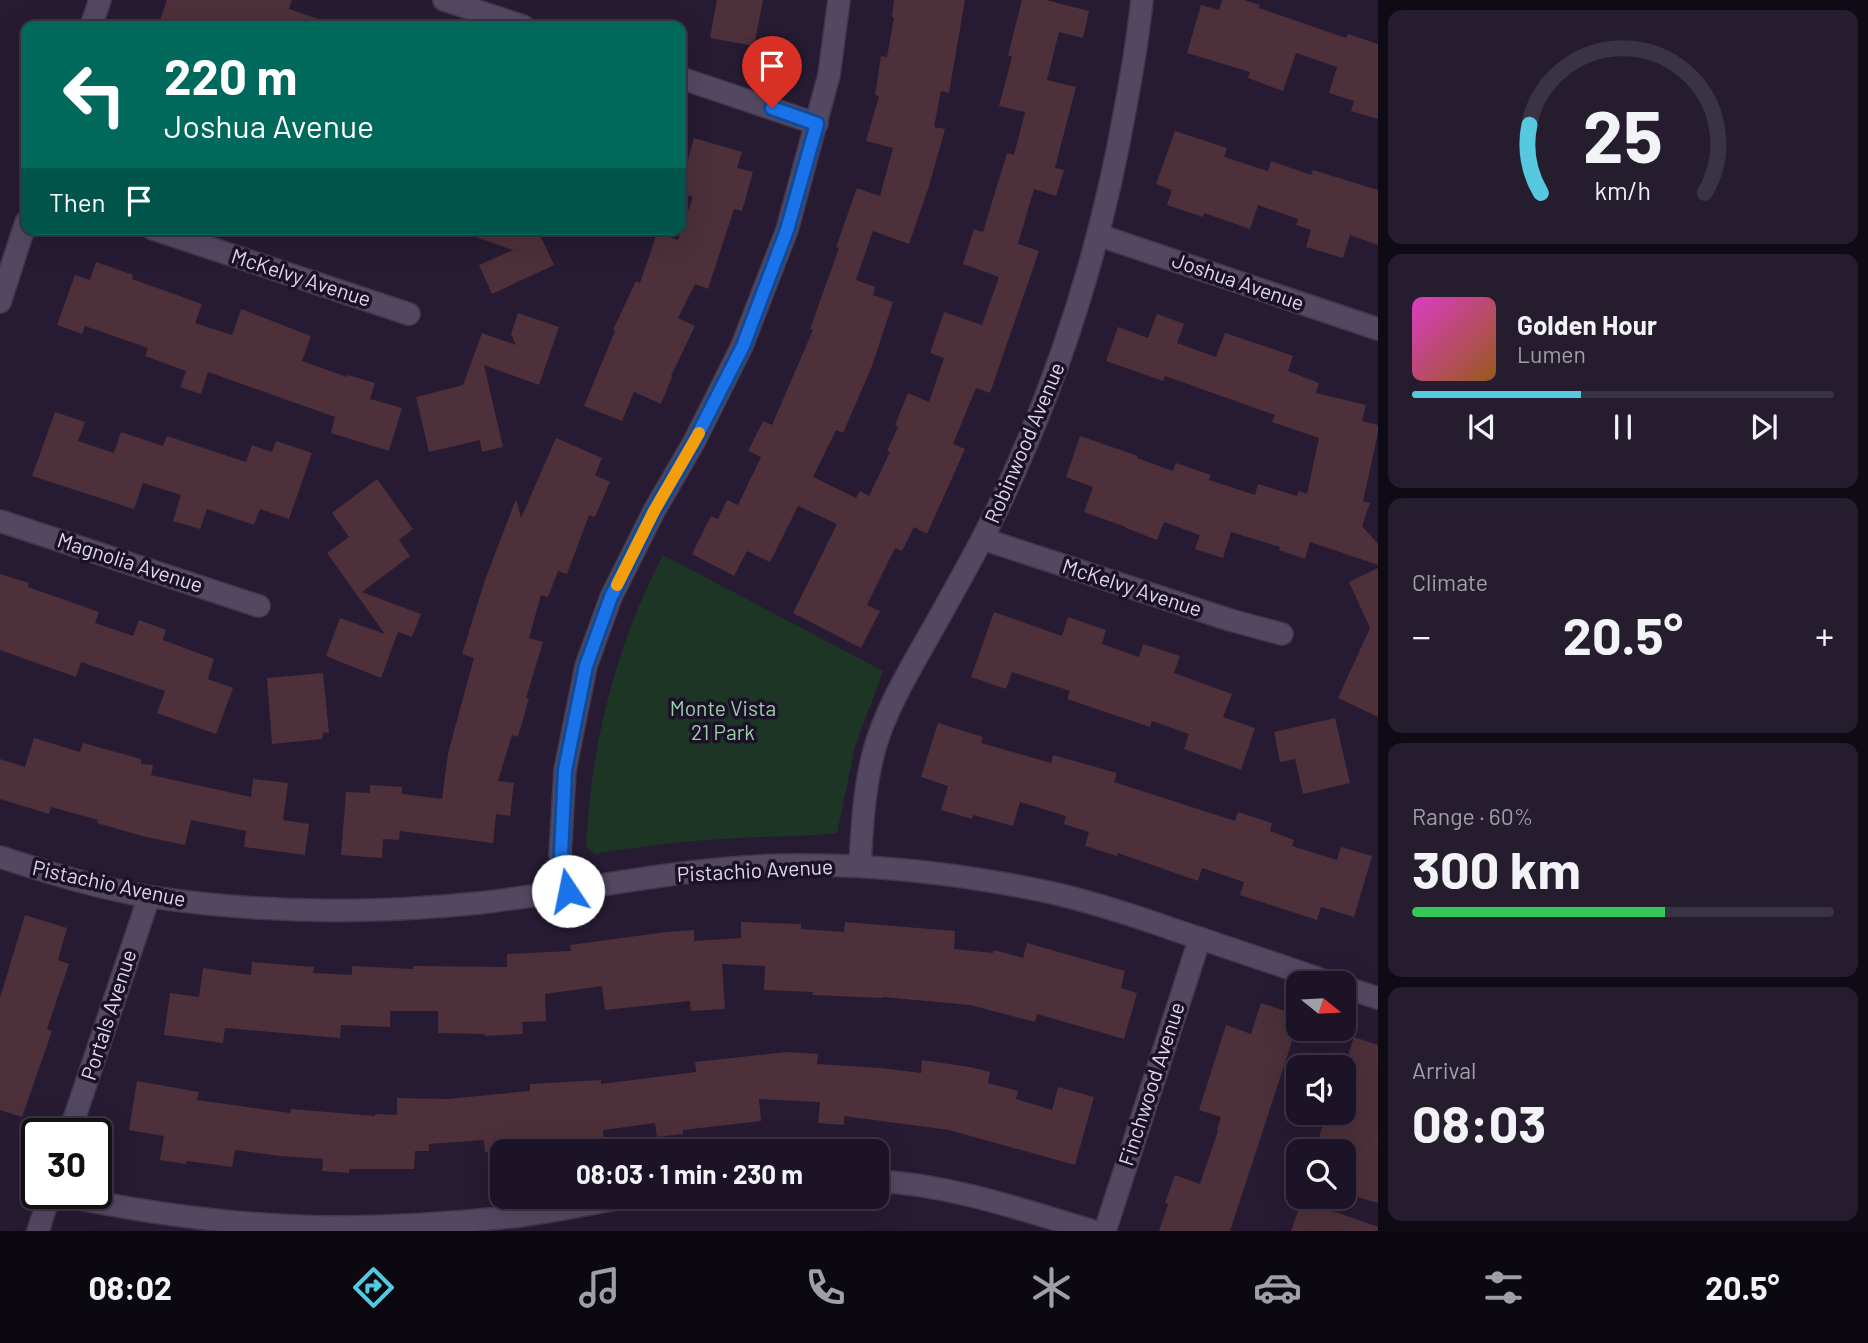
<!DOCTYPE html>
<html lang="en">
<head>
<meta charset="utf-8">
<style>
	body { margin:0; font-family:Barlow,sans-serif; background:#251d2e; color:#f1f3f6; height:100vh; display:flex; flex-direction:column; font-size:26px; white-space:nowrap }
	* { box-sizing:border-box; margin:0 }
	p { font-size:23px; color:#a09ea7 }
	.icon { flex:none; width:38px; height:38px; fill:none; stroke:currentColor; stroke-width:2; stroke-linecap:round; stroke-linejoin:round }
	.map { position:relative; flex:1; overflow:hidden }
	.details { display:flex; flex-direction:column; gap:10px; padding:10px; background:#0f0b15; width:490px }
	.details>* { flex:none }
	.hud { position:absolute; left:21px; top:21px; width:665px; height:214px; border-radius:14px; box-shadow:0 7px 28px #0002,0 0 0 2px #3a3343; background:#00695c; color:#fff; overflow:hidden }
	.needle { width:46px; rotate:108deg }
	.tools { position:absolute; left:1286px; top:971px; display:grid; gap:14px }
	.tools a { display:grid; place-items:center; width:70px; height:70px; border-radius:14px; background:#1c1426; box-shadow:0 7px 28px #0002,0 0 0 2px #3a3343; font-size:35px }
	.speed { position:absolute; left:21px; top:1118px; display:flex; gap:14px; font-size:35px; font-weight:700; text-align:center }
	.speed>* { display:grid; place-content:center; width:91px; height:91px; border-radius:50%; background:#1c1426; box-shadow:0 7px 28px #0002,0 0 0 2px #3a3343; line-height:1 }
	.speed .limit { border:4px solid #111; border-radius:10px; background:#fff; color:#111 }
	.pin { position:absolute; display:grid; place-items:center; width:60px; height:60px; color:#fff; margin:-72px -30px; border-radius:50% 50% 50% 0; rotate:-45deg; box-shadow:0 0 7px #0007 }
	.pin .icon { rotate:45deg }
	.me { position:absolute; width:77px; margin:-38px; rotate:349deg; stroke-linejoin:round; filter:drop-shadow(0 0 5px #0008) }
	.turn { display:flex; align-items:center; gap:24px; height:147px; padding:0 28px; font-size:32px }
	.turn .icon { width:91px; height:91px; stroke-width:2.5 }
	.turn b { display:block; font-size:49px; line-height:60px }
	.then { display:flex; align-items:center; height:66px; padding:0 28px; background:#0003; gap:14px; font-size:26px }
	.big { font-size:52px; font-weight:700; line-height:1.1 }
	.details .card { flex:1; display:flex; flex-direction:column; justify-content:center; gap:10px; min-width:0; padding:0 24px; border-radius:14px; background:#251d2e }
	.details .dial { align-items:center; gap:0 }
	.dial svg { height:182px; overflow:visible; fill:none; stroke:#3a3343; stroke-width:7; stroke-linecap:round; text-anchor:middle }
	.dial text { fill:#f1f3f6; stroke:none }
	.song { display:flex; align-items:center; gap:21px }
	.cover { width:84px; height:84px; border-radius:10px; background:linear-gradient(135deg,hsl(310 70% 55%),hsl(30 70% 35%)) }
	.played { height:7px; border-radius:4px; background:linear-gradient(90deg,#56c9e0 40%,#3a3343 40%) }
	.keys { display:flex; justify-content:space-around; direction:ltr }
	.heat { display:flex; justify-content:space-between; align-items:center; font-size:38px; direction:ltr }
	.charge { height:10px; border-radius:5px; background:linear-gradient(90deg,#34c759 60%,#3a3343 0) }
	.trip { position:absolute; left:490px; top:1139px; width:399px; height:70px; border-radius:14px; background:#1c1426; box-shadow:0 7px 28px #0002,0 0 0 2px #3a3343; font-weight:700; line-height:70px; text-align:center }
	.dock { display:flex; height:112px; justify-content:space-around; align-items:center; background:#0b080f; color:#a09ea7 }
	.dock .icon { width:49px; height:49px }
	.dock .current { color:#56c9e0 }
	.dock b { font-size:32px; color:#f1f3f6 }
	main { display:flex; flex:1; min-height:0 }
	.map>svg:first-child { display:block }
</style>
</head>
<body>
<main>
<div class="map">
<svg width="1378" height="1231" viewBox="0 0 1378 1231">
	<rect width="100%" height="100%" fill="#261b32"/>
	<path fill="#1d3524" d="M663 555 883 671 855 747 837 833C804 837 772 836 740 838 691 840 643 846 595 854L586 846C591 744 616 645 663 555Z"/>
	<path fill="#4d3039" d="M167 0H292L289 9 330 23V26H158Z
		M717 0H763L754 46 710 38Z
		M894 0H965L949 93 941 91 934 127 945 129 929 186 909 244 873 231 856 280 875 287 873 295 893 302 872 366 843 433 836 430 813 477 856 498 860 491 869 496 890 452 887 451 898 427 895 425 908 393 929 402 944 358 930 353 944 312 982 325 999 277 963 264 974 229 983 232 1007 153 1014 155 1025 112 999 106 1012 57 1008 55 1022 0H1046L1089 11 1083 38 1059 32 1047 80 1076 87 1055 168 1064 170 1056 196 1034 189 1018 244 1039 251 990 393 976 388 953 444 965 449 927 534 914 527 902 551 895 548 867 605 880 611 861 648 793 613 837 524 798 506 770 562 747 551 734 576 692 554 711 516 718 519 727 500 738 505 761 457 748 451 763 421 772 425 813 330 810 329 839 248 836 247 857 188 880 196 893 148 866 141 879 96 875 95 881 56 887 57 894 18 892 17Z
		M1222 0H1244L1260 5 1259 8 1346 38 1348 34 1378 44V119L1351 111 1354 101 1329 93 1337 67 1296 53 1283 91 1248 78 1250 72 1187 53 1201 5 1219 10Z
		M1175 131 1227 148 1224 157 1268 171 1271 161 1311 175 1313 170 1378 190V245L1350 235 1343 258 1306 247 1311 230 1296 225 1298 219 1258 205 1250 229 1204 213 1203 217 1167 205 1172 190 1156 184Z
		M694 138 742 152 737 168 753 172 742 211 734 209 708 289 695 284 678 318 695 326 671 376 672 377 661 404 634 392 622 421 584 406 615 331 613 330 636 281 640 283 657 233 678 240 693 197 681 193V184Z
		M463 229H537L554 265 492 294 479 265 513 250 462 232Z
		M96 262 133 275 132 279 202 304 195 323 232 335 241 309 311 336 302 361 347 377 348 375 375 383 370 399 402 408 389 451 331 433 335 417 208 372 201 394 180 387 186 371 145 356 148 348 85 326 82 334 57 325 75 275 90 280Z
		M518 313 559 327 539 385 484 365 503 447 482 452 480 440 429 452 416 397 463 385 482 333 516 345 511 334Z
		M1157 314 1184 324 1177 343 1216 357 1225 333 1267 347 1293 356 1288 371 1319 383 1316 393 1366 405 1362 421 1378 425V433L1363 501 1370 503 1362 526 1378 544V565L1310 542 1305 559 1279 550 1280 547 1231 532 1223 558 1195 549 1200 535 1164 522 1157 540 1126 528V527L1084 512 1093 487 1066 477 1080 436 1138 456 1137 458 1173 471 1176 463 1211 475 1209 480 1255 495 1258 484 1297 496 1299 491 1307 494 1319 438 1272 422 1275 415 1165 376 1163 381 1106 361 1118 327 1148 338Z
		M55 412 85 422 78 441 114 453 121 432 163 446 167 436 246 462 252 445 272 452 276 441 312 453 289 519 260 509 254 525 207 509 200 529 173 521 181 495 143 483 134 509 32 476Z
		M556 438 602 458 595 475 610 482 595 517 589 515 567 574 558 571 548 597 541 595 529 638 543 642 526 698H529L518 737 512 735 498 781 514 783 510 816 496 814 493 843 400 831 399 840 383 839 382 858 341 855 346 792 370 793V785L402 787V794L442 799 448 753 474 658 462 654 485 580 516 499 521 518Z
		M377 479 413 529 399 540 410 556 362 592 421 614 412 637 398 632 381 678 326 656 340 618 385 634 327 553 349 537 332 513Z
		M1378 568V717L1338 698 1370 628 1349 582Z
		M0 574 29 583 28 587 99 612 95 623 133 636 139 620 166 630 163 640 214 659 208 679 233 688 216 734 157 713 165 691 81 662 76 677 0 650Z
		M994 612 1062 636 1068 617 1106 630 1102 644 1139 657 1143 644 1180 656 1174 673 1232 694 1223 717 1255 728 1241 770 1184 749 1189 734 1152 721 1150 727 1067 699 1070 691 1012 672 1006 689 971 677Z
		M323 673 329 733 323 732 322 739 272 744 267 678Z
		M1335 718 1350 783 1303 794 1295 759 1280 762 1274 732Z
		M938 723 983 737 981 743 1051 763 1053 755 1117 773 1114 782 1235 821 1238 812 1272 823 1270 831 1294 840 1292 846 1337 860 1341 847 1372 856 1354 917 1321 907 1317 920 1240 895 1244 882 1202 868 1198 881 1118 853 1117 856 1085 846 1089 832 1064 824 1066 816 1020 802 1013 826 973 815 972 819 941 810 948 786 921 777Z
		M34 738 80 752 83 743 141 759V764L153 765 151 775 251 797 253 779 288 783 283 820 309 824 305 855 244 847 246 831 191 820 185 845 142 836 97 823 98 820 51 807 49 814 0 799V759L25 767Z
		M25 915 67 928 58 960 69 964 47 1029 52 1031 22 1117 0 1110V998Z
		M741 922 801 924V929L844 932 845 922 955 931 954 949 993 953 994 950 1023 958 1027 943 1125 971 1121 988 1137 993 1124 1039 1037 1014 1035 1022 970 1005 883 997V998L812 995 813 992 764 990 765 966 722 964 725 1009 691 1011 690 1001 605 1010 602 986 545 994 546 1021 522 1022 523 1034 485 1036V1034L438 1033V1011H390V1027L341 1025 340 1038 225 1028 223 1043 164 1035 170 993 199 997 203 968 251 975 252 962 314 967 313 973 352 975V966L413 969V966L507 967V954L571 951 570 945 666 932 694 930V941L741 938Z
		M1261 1003 1298 1015V1023L1230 1231H1159L1168 1204 1165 1203 1175 1175 1200 1184 1218 1131 1217 1130 1221 1117 1199 1110 1226 1025 1251 1034Z
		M1354 1037 1378 1045V1203L1344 1193V1152H1314L1327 1113H1344V1068Z
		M786 1052 818 1054 817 1064 880 1068 921 1073 922 1060 970 1067 990 1072 988 1083 1018 1091 1016 1099 1052 1110 1058 1087 1094 1097 1075 1165 949 1130 844 1116V1125L818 1123 820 1102 759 1099 761 1121 683 1130V1134L657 1137 655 1123 603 1130 604 1141 574 1143V1152H485L484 1140 429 1144V1151H415L414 1169H349V1173L322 1171 323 1159 281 1156 235 1150 232 1167 187 1161 186 1164 160 1160 164 1136 129 1130 137 1081 199 1092 197 1100 290 1113 291 1109 375 1116V1114L397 1115V1098L447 1099 530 1091V1084L601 1080V1084L696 1072 695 1062Z
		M1302 1200 1378 1227V1231H1291Z"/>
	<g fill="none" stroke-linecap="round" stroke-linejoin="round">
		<g stroke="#41384b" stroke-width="24">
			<path id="minor" d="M444 0 523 26
				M681 78 817 124
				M153 229 409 314
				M1098 235 1378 329
				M0 521 259 606
				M983 539 1230 620 1282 634
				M0 857C49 873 101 889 152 897 259 913 371 914 479 903 583 891 685 866 790 865 877 864 963 874 1048 892 1090 901 1132 915 1172 929 1226 947 1280 965 1334 984
				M860 866C862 828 864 789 874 751 885 710 910 669 931 632 960 580 990 528 1014 473 1066 357 1103 234 1125 110 1132 73 1138 37 1142 0
				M567 891 560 855 565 770 586 666 611 597 654 511 694 442 742 346 787 230 829 75 839 0
				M1344 987 1378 998
				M69 1134 149 897
				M877 1181C951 1185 1023 1210 1093 1231
				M55 1194C145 1213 236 1226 328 1227 392 1227 456 1223 519 1216 556 1211 593 1203 629 1197
				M38 1231 50 1194
				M1105 1231 1200 938"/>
		</g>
		<g stroke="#41384b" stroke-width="24">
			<path id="tertiary" d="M91 26 100 0
				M0 302 26 222"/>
		</g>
		<use href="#minor" stroke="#534862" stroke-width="21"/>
		<use href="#tertiary" stroke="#534862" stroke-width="21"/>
	</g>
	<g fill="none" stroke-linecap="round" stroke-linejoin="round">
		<g stroke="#114b97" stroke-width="18">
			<path id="route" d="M568 891 561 855 565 770 586 666 611 597 654 511 694 442 743 346 787 230 817 124 772 108"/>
		</g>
		<use href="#route" stroke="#1a73e8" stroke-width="12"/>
		<path stroke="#f59e0b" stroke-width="12" d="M617 585 654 511 699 433"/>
	</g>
	<g text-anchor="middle" stroke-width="7" stroke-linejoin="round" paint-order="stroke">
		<g font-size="21" fill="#ded8e8" stroke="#1c1228">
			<text transform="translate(301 278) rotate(18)" y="7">McKelvy Avenue</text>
			<text transform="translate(1238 282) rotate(19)" y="7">Joshua Avenue</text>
			<text transform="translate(1025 443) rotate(-67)" y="7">Robinwood Avenue</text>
			<text transform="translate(130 563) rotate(18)" y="7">Magnolia Avenue</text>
			<text transform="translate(1132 588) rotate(18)" y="7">McKelvy Avenue</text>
			<text transform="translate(755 871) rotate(-3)" y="7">Pistachio Avenue</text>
			<text transform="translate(109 884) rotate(12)" y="7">Pistachio Avenue</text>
			<text transform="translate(109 1015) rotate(-72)" y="7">Portals Avenue</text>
			<text transform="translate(1152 1084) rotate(-72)" y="7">Finchwood Avenue</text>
		</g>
		<g font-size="21" fill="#9ccfa9" stroke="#1c1228">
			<text x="723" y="716">Monte Vista<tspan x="723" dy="24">21 Park</tspan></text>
		</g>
	</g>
</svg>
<div class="tools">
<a><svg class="needle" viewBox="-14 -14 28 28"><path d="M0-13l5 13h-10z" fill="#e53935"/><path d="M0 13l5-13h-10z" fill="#a09ea7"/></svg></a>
<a><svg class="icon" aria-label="sound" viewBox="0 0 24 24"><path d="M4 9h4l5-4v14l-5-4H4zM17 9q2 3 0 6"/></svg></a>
<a><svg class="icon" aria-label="search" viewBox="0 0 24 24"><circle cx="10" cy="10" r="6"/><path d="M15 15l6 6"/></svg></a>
</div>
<div class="speed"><div class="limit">30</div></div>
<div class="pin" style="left:772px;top:108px;background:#d93025"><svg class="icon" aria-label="arrive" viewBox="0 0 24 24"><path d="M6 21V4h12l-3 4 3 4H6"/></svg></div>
<svg class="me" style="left:568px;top:891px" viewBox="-20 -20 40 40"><circle r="19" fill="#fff"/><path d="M0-13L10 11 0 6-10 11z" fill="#1a73e8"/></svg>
<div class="trip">08:03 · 1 min · 230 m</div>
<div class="hud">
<div class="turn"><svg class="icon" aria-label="left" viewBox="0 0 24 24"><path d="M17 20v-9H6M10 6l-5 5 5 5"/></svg><div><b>220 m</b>Joshua Avenue</div></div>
<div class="then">Then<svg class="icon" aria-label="arrive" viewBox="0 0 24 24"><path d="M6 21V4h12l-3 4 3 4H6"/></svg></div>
</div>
</div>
<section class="details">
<div class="card dial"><svg viewBox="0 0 100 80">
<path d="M14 69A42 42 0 1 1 86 69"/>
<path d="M14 69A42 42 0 0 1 9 39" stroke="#56c9e0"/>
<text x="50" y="56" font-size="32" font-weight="700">25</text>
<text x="50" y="72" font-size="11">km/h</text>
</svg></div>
<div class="card">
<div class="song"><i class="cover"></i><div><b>Golden Hour</b><p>Lumen</p></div></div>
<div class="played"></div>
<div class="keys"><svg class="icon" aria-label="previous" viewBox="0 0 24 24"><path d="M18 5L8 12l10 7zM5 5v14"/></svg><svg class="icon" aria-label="pause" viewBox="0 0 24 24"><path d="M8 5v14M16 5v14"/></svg><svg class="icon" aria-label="next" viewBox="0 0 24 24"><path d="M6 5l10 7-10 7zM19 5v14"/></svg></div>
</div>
<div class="card"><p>Climate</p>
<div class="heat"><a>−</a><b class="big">20.5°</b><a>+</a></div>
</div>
<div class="card"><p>Range · 60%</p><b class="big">300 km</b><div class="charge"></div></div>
<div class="card"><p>Arrival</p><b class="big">08:03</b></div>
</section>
</main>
<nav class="dock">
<b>08:02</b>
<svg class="icon current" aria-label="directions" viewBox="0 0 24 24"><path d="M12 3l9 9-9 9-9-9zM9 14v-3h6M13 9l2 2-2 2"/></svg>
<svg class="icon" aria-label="music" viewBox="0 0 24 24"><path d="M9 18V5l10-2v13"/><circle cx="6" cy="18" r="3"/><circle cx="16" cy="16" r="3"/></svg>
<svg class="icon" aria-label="phone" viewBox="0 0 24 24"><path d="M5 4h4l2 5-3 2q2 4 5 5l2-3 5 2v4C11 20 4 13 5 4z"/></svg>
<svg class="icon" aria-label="climate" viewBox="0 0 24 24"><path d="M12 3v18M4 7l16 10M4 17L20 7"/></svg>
<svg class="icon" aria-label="car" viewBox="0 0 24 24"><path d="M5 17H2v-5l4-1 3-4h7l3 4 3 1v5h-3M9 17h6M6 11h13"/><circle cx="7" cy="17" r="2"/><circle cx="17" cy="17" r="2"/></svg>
<svg class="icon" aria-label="filters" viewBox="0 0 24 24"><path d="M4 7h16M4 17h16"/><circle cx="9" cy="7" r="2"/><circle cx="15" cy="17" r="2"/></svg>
<b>20.5°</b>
</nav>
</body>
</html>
